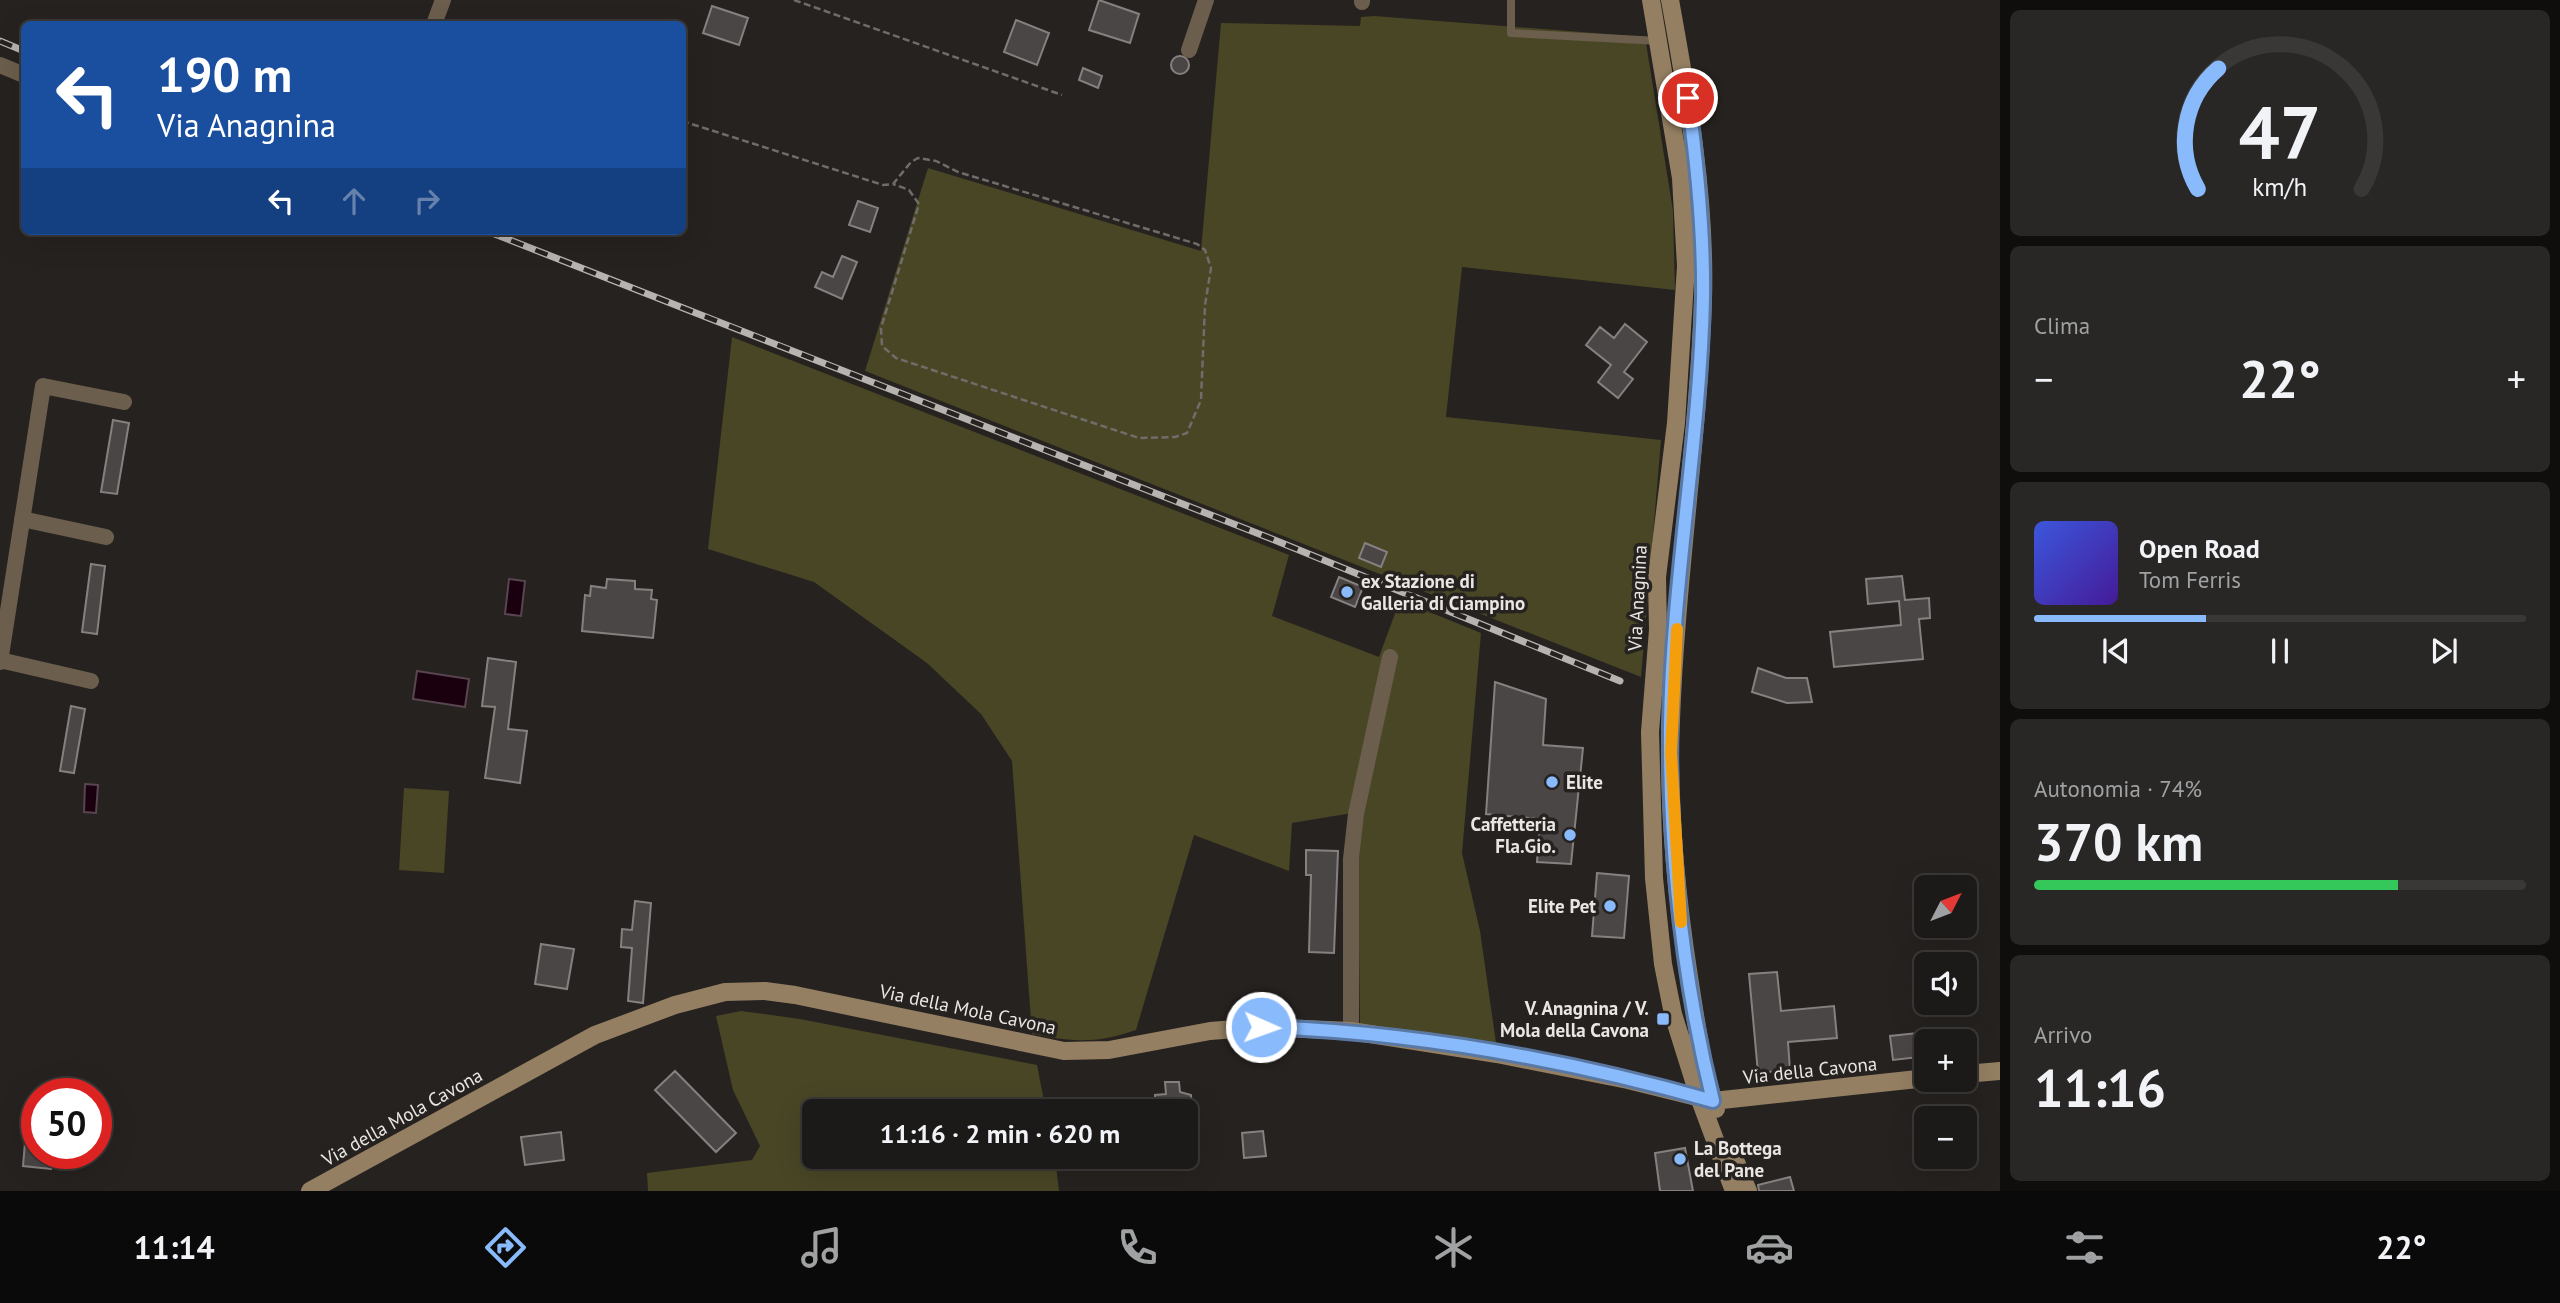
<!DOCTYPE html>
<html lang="it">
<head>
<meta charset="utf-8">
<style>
	body { margin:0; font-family:"PT Sans",sans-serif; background:#292725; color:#f1f3f6; height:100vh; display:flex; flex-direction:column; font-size:26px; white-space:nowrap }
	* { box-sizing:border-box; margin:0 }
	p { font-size:23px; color:#a0a1a2 }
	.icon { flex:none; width:38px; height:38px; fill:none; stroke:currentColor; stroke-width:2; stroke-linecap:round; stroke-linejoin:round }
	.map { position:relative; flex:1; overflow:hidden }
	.drawer { display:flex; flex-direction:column; gap:10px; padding:10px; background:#0f0e0d; width:560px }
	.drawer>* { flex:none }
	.banner { position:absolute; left:21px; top:21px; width:665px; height:214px; border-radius:10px; box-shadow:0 7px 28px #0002,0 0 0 2px #3a3837; background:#1a4fa0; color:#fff; overflow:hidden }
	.needle { width:46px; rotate:48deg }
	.buttons { position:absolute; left:1914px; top:875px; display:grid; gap:14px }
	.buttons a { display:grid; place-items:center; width:63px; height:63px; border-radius:10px; background:#1c1a18; box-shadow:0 7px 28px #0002,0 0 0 2px #3a3837; font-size:35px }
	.speed { position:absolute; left:21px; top:1078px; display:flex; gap:14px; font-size:35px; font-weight:700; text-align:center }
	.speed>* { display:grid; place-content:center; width:91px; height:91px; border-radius:50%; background:#1c1a18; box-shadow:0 7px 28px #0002,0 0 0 2px #3a3837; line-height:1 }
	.speed .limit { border:10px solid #d22; background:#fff; color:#111 }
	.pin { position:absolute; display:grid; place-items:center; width:60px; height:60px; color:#fff; margin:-30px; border:4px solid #fff; border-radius:50%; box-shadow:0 2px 7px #0007 }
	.me { position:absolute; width:77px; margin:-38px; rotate:92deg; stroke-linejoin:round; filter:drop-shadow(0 0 5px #0008) }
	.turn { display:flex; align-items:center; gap:24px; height:147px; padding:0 21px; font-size:32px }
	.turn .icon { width:91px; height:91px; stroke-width:2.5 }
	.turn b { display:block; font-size:49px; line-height:60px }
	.lanes { display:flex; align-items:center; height:66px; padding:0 21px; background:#0003; justify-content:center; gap:35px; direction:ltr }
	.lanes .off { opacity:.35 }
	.big { font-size:52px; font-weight:700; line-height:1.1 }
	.drawer .widget { flex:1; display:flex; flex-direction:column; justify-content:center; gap:10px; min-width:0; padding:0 24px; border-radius:10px; background:#292725 }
	.drawer .dial { align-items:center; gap:0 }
	.dial svg { height:182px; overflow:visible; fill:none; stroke:#3a3837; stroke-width:7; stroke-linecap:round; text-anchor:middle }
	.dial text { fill:#f1f3f6; stroke:none }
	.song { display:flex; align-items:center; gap:21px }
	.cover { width:84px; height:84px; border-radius:10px; background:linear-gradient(135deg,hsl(230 70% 55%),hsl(260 70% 35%)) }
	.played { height:7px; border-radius:4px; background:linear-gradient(90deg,#89bafc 35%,#3a3837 35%) }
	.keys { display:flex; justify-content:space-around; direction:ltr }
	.heat { display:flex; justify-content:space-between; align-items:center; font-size:38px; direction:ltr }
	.charge { height:10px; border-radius:5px; background:linear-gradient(90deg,#34c759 74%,#3a3837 0) }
	.trip { position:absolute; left:802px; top:1099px; width:396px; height:70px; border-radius:10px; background:#1c1a18; box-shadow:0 7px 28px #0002,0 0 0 2px #3a3837; font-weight:700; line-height:70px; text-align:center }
	.dock { display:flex; height:112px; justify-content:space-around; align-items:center; background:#0b0a0a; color:#a0a1a2 }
	.dock .icon { width:49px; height:49px }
	.dock .current { color:#89bafc }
	.dock b { font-size:32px; color:#f1f3f6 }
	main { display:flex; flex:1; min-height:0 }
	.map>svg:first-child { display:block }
</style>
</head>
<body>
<main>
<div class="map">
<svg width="2000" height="1191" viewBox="0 0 2000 1191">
	<rect width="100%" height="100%" fill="#262220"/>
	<path fill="#484625" d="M1374 16 1645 37 1673 211 1675 290 1462 267 1446 417 1661 440 1641 677 865 371 928 168 1201 251 1221 23 1360 26 1361 17Z
		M732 337 1289 555 1272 616 1379 657 1400 600 1481 633 1462 853 1480 931 1496 1043 1360 1024 1358 868 1364 811 1292 823 1289 871 1194 835 1136 1030C1095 1044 1074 1042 1032 1034L1012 761 981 714 927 663 814 582 708 549Z
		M404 788 449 791 444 873 399 870Z
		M741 1011 800 1019 1037 1065 1046 1111H814V1157H1055L1059 1191H648L647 1173 752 1160 760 1146 733 1090 716 1016Z"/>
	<path fill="#1a000f" stroke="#58454f" stroke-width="2" d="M509 579 525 581 521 616 505 614Z
		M417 671 469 679 465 707 413 699Z
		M85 784 98 785 96 813 84 812Z"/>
	<path fill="#4b4646" stroke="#868080" stroke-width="2" d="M1099 0 1139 14 1130 43 1089 30Z
		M712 6 748 18 739 45 703 33Z
		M1016 20 1049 33 1037 65 1004 52Z
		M1171 65a9 9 0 1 1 18 0a9 9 0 1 1-18 0Z
		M1083 68 1102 76 1098 88 1079 80Z
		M858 201 878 208 870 232 849 225Z
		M842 256 857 262 842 299 815 287 822 272 833 277Z
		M1625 324 1647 342 1624 372 1633 379 1618 398 1598 382 1611 365 1586 345 1600 327 1614 338Z
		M113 420 129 423 117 494 101 492Z
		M1365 543 1387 552 1381 567 1359 558Z
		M91 564 105 566 97 634 82 632Z
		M1902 576 1905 600 1929 598 1930 618 1919 619 1923 659 1834 667 1830 632 1901 625 1899 601 1868 604 1866 579Z
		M1339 577 1363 587 1355 607 1331 597Z
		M607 579 635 581V589L652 590 651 599 657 600 653 638 582 631 585 595 590 596 591 586 606 588Z
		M488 658 516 662 508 729 527 731 520 783 485 778 495 707 482 706Z
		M1758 668 1786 678H1807L1812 702 1787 703 1752 692Z
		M1495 682 1546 699 1543 745 1583 748 1571 864 1537 862 1540 819 1486 814Z
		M71 706 85 709 74 773 60 771Z
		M1306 850 1338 851 1334 953 1309 952 1311 875H1306Z
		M1597 873 1629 876 1624 938 1592 936Z
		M635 901 651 903 643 1003 628 1001 632 948 621 947 622 929 632 930Z
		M541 944 574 949 567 989 535 984Z
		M1777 972 1781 1011 1834 1006 1837 1038 1788 1042 1790 1070 1758 1073 1749 974Z
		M1927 1032V1056L1893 1060 1890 1036Z
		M675 1071 736 1133 716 1152 655 1090Z
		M1165 1082H1179L1180 1092 1191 1095 1192 1110 1156 1111 1155 1095 1166 1094Z
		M1263 1131 1266 1156 1244 1158 1242 1133Z
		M561 1132 564 1160 525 1165 521 1137Z
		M25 1142 37 1143V1153H53L51 1169 23 1166Z
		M1685 1148 1693 1191H1660L1655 1153Z
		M1790 1177 1794 1191H1759L1758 1185Z"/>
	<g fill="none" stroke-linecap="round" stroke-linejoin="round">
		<path stroke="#706c6a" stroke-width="2.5" stroke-dasharray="7 3.5" stroke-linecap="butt" d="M794 0 1062 95
			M682 121 883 185 893 184 911 162 918 158 936 161 958 172 1197 244 1205 250 1211 268 1205 305 1201 400 1187 433 1175 437 1139 438 896 358 882 346 881 328 919 204 909 190 893 184"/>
		<path stroke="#6b5e4c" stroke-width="8" d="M1511 0V33L1659 41"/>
		<path stroke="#6b5e4c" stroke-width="16" d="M1362 2V0
			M434 24 443 0
			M1189 50 1206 0
			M0 65 24 75
			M22 519 106 537
			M0 660 91 681
			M0 662 43 386 124 402
			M1351 1031V859L1356 814 1390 657"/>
		<path stroke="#947f62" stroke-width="18" d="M1651 0 1681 178 1686 266 1676 423 1657 577 1658 630 1650 732 1654 878 1663 964 1673 1014 1699 1097 1734 1191
			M1670 0C1688 99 1706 199 1703 300 1698 441 1676 580 1671 720 1667 806 1676 893 1689 977 1696 1022 1702 1066 1716 1109
			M1965 1074 2000 1071
			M1733 1155 1748 1191
			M310 1191 595 1035 675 1005 725 992 765 991 795 995 1064 1051 1109 1050 1210 1031 1261 1027 1351 1031 1497 1054 1628 1080 1713 1101 1927 1078"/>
		<g stroke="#b6b3b1" stroke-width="7">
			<path id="rail" d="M0 41 24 51
				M487 231 1272 539 1620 681"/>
		</g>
		<use href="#rail" stroke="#262220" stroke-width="4.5" stroke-dasharray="13" stroke-linecap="butt"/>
	</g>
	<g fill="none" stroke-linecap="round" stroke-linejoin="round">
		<g stroke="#5979a4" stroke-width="18">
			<path id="route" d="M1261 1027C1413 1032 1568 1060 1713 1101 1683 979 1669 851 1670 725 1672 582 1700 440 1703 298 1704 230 1697 164 1688 98"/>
		</g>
		<use href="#route" stroke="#89bafc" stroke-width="12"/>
		<path stroke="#f59e0b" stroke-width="12" d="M1677 629 1671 752 1681 922"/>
	</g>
	<g fill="#89bafc" stroke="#262220" stroke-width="2.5">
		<circle cx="1347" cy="592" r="7"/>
		<circle cx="1552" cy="782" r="7"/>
		<circle cx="1570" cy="835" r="7"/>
		<circle cx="1610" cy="906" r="7"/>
		<rect x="1656" y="1012" width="14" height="14" rx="3.5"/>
		<circle cx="1680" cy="1159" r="7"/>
	</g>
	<g text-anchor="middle" stroke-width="7" stroke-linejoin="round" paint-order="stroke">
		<g font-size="19" font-weight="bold" fill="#e9e6e4" stroke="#262220" text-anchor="start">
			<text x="1361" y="588">ex Stazione di<tspan x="1361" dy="22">Galleria di Ciampino</tspan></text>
			<text x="1566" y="789">Elite</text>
			<text x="1556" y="831" text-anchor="end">Caffetteria<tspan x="1556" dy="22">Fla.Gio.</tspan></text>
			<text x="1596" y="913" text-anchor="end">Elite Pet</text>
			<text x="1649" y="1015" text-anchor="end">V. Anagnina / V.<tspan x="1649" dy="22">Mola della Cavona</tspan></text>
			<text x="1694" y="1155">La Bottega<tspan x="1694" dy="22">del Pane</tspan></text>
		</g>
		<g font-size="19" fill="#e9e6e4" stroke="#262220">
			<text transform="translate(1637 598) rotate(-87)" y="7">Via Anagnina</text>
			<text transform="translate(968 1009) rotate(12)" y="7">Via della Mola Cavona</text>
			<text transform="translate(1810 1070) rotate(-6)" y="7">Via della Cavona</text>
			<text transform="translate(402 1117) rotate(-29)" y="7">Via della Mola Cavona</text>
		</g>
	</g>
</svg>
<div class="buttons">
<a><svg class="needle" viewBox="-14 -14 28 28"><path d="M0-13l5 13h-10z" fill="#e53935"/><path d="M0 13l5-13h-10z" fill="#a0a1a2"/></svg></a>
<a><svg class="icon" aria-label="sound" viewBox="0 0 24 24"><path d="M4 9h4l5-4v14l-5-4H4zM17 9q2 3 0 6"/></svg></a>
<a>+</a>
<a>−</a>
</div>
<div class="speed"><div class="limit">50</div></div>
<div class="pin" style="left:1688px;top:98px;background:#d93025"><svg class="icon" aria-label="arrive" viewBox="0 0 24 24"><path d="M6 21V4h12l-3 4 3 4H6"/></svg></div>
<svg class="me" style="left:1261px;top:1027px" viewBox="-20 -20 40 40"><circle r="17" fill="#89bafc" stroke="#fff" stroke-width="3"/><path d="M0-11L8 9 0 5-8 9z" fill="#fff"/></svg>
<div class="trip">11:16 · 2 min · 620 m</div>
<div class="banner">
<div class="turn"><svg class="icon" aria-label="left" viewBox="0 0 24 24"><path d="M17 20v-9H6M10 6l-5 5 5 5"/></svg><div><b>190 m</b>Via Anagnina</div></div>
<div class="lanes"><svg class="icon" aria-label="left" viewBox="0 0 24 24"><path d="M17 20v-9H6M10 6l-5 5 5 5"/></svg><svg class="icon off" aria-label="ahead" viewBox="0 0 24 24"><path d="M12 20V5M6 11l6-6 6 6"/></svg><svg class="icon off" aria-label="right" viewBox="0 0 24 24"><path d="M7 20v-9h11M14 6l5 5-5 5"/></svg></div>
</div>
</div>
<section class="drawer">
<div class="widget dial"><svg viewBox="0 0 100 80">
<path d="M14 69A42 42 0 1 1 86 69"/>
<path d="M14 69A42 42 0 0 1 23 16" stroke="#89bafc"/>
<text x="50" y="56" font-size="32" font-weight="700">47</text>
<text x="50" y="72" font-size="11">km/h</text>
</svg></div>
<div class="widget"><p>Clima</p>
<div class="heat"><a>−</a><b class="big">22°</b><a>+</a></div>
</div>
<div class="widget">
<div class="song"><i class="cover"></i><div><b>Open Road</b><p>Tom Ferris</p></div></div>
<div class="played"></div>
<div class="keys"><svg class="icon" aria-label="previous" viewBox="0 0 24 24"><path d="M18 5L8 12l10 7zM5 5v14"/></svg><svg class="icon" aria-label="pause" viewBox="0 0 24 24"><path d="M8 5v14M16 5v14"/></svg><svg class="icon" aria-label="next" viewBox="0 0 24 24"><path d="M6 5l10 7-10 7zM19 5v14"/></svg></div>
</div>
<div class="widget"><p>Autonomia · 74%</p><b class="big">370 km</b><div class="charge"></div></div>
<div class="widget"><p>Arrivo</p><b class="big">11:16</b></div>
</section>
</main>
<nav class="dock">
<b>11:14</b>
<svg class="icon current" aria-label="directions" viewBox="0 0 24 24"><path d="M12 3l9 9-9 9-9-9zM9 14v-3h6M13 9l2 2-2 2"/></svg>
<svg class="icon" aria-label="music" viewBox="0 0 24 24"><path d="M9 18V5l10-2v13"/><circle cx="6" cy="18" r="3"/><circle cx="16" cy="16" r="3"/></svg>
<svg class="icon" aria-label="phone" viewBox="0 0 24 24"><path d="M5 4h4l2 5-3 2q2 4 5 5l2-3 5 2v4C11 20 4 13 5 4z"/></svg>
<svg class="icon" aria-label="climate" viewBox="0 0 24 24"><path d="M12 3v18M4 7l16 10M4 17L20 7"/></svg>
<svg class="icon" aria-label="car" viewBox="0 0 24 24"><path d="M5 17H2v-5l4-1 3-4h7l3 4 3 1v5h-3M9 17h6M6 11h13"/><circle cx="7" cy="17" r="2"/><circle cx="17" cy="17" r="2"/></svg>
<svg class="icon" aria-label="filters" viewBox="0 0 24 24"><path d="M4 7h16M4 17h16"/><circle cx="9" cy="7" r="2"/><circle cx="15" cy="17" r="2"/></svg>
<b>22°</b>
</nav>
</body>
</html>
